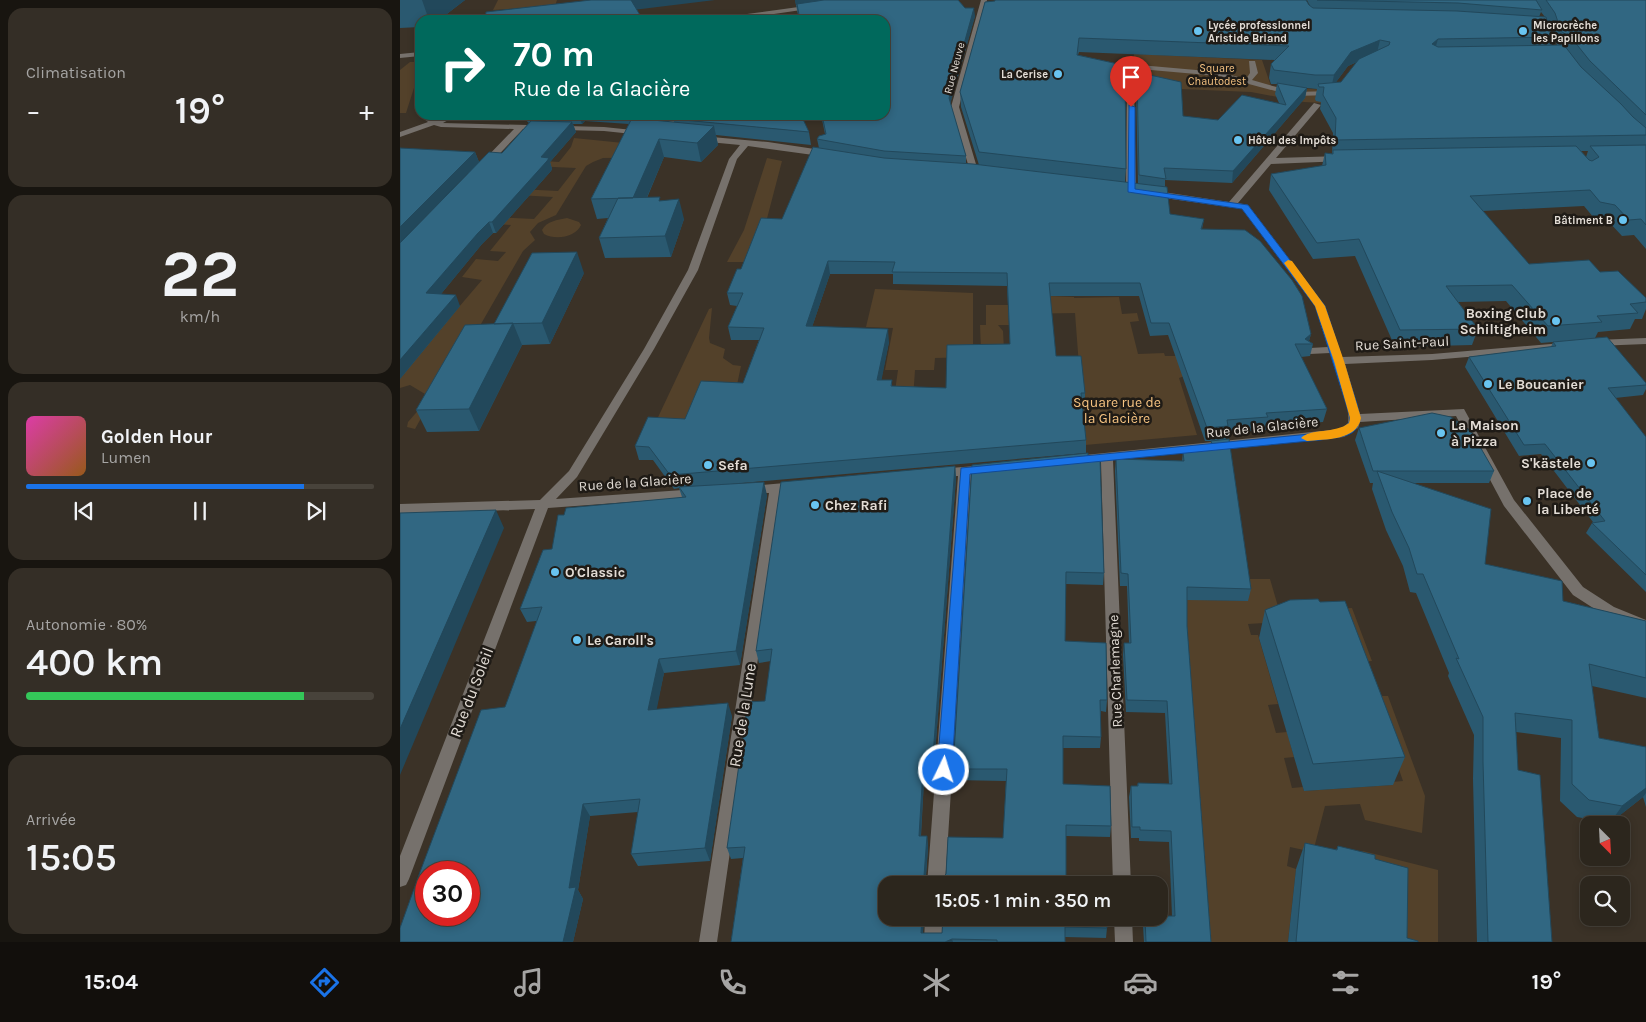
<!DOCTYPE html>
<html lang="fr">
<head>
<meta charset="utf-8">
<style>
	body { margin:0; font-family:Karla,sans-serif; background:#342e26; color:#f1f3f6; height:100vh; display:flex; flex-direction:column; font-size:19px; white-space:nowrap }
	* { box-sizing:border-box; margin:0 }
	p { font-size:16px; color:#a6a5a4 }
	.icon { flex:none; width:28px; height:28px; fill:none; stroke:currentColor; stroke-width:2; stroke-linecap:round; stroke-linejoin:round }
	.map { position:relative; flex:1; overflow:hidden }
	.side { display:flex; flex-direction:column; gap:8px; padding:8px; background:#181510; width:400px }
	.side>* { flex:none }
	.guide { position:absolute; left:15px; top:15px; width:475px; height:105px; border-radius:15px; box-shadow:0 2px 8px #0003,0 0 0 1px #48433b; background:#00695c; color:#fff; overflow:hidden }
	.needle { width:32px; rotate:156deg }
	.fabs { position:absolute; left:1180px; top:816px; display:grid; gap:10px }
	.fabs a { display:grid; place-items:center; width:50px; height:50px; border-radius:10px; background:#2c261d; box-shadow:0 2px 8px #0003,0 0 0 1px #48433b; font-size:25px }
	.speed { position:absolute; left:15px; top:861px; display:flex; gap:10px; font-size:25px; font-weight:700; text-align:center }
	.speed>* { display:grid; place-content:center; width:65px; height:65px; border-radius:50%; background:#2c261d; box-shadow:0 2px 8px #0003,0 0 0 1px #48433b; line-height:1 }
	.speed .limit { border:8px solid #d22; background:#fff; color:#111 }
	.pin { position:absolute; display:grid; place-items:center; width:42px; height:42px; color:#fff; margin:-51px -21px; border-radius:50% 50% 50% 0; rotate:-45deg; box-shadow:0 0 5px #0007 }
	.pin .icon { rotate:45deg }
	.me { position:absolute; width:55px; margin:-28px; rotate:4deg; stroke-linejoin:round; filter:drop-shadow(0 0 4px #0008) }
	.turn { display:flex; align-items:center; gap:18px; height:105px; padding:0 15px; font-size:22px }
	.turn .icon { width:65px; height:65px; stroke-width:2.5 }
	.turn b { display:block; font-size:35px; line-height:42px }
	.big { font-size:38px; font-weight:600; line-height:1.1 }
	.side .widget { flex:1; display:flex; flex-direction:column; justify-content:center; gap:8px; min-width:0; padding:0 18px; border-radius:15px; background:#342e26 }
	.side .dial { align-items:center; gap:0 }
	.dial b { font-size:65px; line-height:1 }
	.song { display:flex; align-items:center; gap:15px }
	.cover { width:60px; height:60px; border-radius:8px; background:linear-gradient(135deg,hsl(320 70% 55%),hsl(30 70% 35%)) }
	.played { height:5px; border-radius:2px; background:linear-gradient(90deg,#1a73e8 80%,#48433b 80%) }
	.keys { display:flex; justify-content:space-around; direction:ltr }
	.heat { display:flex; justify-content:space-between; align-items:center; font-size:28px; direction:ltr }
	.charge { height:8px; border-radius:4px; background:linear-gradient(90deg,#34c759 80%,#48433b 0) }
	.trip { position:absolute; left:478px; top:876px; width:290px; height:50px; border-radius:15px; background:#2c261d; box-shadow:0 2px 8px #0003,0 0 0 1px #48433b; font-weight:600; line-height:50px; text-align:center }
	.tabs { display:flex; height:80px; justify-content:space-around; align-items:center; background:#120f0c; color:#a6a5a4 }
	.tabs .icon { width:35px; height:35px }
	.tabs .active { color:#1a73e8 }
	.tabs b { font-size:22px; color:#f1f3f6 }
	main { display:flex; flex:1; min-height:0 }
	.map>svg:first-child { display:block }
</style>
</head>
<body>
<main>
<section class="side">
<div class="widget"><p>Climatisation</p>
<div class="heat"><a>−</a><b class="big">19°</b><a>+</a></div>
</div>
<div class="widget dial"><b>22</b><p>km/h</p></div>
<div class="widget">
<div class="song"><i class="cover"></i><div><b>Golden Hour</b><p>Lumen</p></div></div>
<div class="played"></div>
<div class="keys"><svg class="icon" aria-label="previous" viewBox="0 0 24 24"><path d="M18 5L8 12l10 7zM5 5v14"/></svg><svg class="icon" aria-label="pause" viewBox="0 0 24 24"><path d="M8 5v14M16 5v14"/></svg><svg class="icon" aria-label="next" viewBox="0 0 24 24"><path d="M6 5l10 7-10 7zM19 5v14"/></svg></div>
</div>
<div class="widget"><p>Autonomie · 80%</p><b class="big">400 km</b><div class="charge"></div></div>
<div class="widget"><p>Arrivée</p><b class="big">15:05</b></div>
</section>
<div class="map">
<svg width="1246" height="942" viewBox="0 0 1246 942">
	<rect width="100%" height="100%" fill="#3b3227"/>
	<path fill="#53412a" d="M98 0H157L155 6 93 10Z
		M734 54 862 60 871 86 925 90 929 97H923V103L904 102 851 92 781 89 768 100 736 97 732 77 743 72 747 67 744 64 733 61Z
		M10 62H20V69L6 113H0V70Z
		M174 138 273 148 264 157 203 158 193 162 186 166 156 215 138 223 130 232 135 240 123 251 70 343 60 348 15 429 7 427 8 422 22 406 25 394 10 385 0 388V376L82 280 62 277 76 259 98 261 106 252 90 251 111 225 84 223 90 217 134 219 153 197 84 193 76 187 158 191 176 168 109 165 144 161 159 162 171 147Z
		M367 158 382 161 364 230 351 262H327L344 230Z
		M167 218 179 222 181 225C175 238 155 240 144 234L142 230C147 221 157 220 167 218Z
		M475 289 573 293V357L535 358 534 370H515L513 399 494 398 498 370H485L493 328 466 327Z
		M648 296 674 297V298L719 297 722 314 737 313 739 321 730 322 738 354 764 353 765 356H778L790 374 779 378 797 435 685 445 675 313 618 314Z
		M586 305H608L609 325H598L603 331 604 350 581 351 580 325H586Z
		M312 308 309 338 310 343 325 349 323 358 333 365 341 366 335 394 288 432 252 430 309 309Z
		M781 573 799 600 848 601 845 579H870L879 610 952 608 972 661 949 663 880 622 848 624 851 635H858L878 704 868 705 876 733 887 732 894 757 884 758 892 788 903 787 904 791 992 785V782L1003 781 993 752 981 696H988L1025 796 1022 833 965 820 960 804 925 806 913 852 890 847 887 866 896 869 888 942H807Z
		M963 851 1038 870V942H994L952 861Z"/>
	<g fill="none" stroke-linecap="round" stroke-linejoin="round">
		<path fill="#76716c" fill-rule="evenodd" d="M581 0H587L559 107 578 171 574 174 570 171 551 107Z
			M413 5 415 6V8L332 20H314L317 18Z
			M20 52V56L0 58V54Z
			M849 61H855L858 73 852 80 894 92 933 91 937 93 933 95 894 96 819 76 728 68 724 66 728 64 819 72 846 79 850 73Z
			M727 83 734 85 736 191 731 194 726 191Z
			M914 103 921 105 876 158 941 156 945 159 944 161 871 164 838 203 848 205 925 306 942 357 1032 354 1163 343 1168 346 1163 349 1032 360 945 364 960 414 1064 409 1114 500 1183 587 1214 607 1246 620V632L1204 615 1173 595 1104 506 1056 416 960 422 958 428 944 437 713 460 731 885H713L701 462 675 464 669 460 675 456 941 429 948 423C951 405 936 372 930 353L910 354 904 351 910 348 928 347 915 306 842 209 750 196 745 193 750 190 829 202Z
			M24 115H32L31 117 35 119 46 115H57L43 123 204 127 242 131 246 133 242 135 204 131 123 129 87 167 84 168 80 165 81 163 114 129 41 127 34 125 0 137V132L28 122 23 118Z
			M270 115H278L274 135 270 137 266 135Z
			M301 136 368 142 428 151 432 154 428 157 348 146 337 159 298 270 254 349 177 477 156 499 297 489 302 490 303 493 302 496 297 497 148 508 9 879 6 885 0 887V856L135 509 0 514V504L140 500 169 471 244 349 288 270 329 159 340 145 298 141 297 139Z
			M1246 338V344L1196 346 1191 343 1196 340Z
			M588 465 594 469 592 472 571 475 545 885H527L558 476 538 477 532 473 538 469Z
			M396 482 400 483 402 486 400 489 382 492 317 942H299L369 493H344L343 490 344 487 349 486Z
			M525 918H543L542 942H524Z
			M714 918H732L733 942H715Z"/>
	</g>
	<path fill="#2a5970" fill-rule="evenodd" d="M0 0H65L39 20H20V27L0 28Z
		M395 0H558L565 8 575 16 550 104 566 156V164L579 165 561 107 560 92 585 2 909 5 910 6 907 0H1246V249L1234 235 1222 236 1208 221 1194 218 1184 206 1083 211 1129 264 1200 272 1246 298V309L1242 319H1235L1230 329 1198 332 1195 338 1246 383V389L1243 395 1215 398 1246 437V592L1186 533 1192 523 1193 522 1141 454 1119 456 1065 367 1069 357 1151 347 1153 342 1141 343 1106 301 1058 302 1078 329 1072 345 995 347 955 256 913 259 869 190 871 174 922 166 925 153 932 154 933 133 920 109 921 102 916 101 915 99 917 89 907 88 905 98 832 183 765 180V187L770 214 804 219 802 229 911 334 909 341 913 344 910 356 901 357 927 409 923 422 867 426 866 430 827 433 826 439 851 589 848 601 787 600V626L811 942H744L743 926 744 918H759L772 916 769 842 739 841V838H731L729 797 731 786H737L738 783 769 784 765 713 726 712 723 655 724 643H729L727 586H720L715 471 716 459 782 461 783 452 810 449 811 441H805L768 335 750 336 739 296H650L656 356 685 393V406H683L686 440V453L331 484 367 495 340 665 264 673 256 710 332 716 310 861 238 866 231 854 238 812 190 816 178 890 183 899 173 942 136 621 127 622 120 609 152 549 282 497 279 488 274 489 253 460H239L235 446 285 419 343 383 359 340H331L328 327 337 306 330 305 327 293 341 269 382 219 419 148 417 139 425 134 421 115H485V20H399ZM1141 12 1145 17H1139ZM1147 20 1151 26 1154 37 1151 34ZM1154 38 1157 45H1152ZM679 52 875 60 871 64 869 78 871 84H877L875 94 879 103 818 120 783 116 781 82 732 71 731 81 736 85 738 184 725 182 726 169 725 84 731 81 732 67 678 55ZM957 62 941 82H936L948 66ZM1181 151H1188L1186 157ZM430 274H493V284L607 286 610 344 546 388 492 386V380H481L489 342 412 327Z
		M120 115H268L267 122H274L273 119 409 132 411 145 316 135 318 145 301 162 264 157 247 198 261 201 284 219 271 257 205 258 199 238 208 218 197 219 191 199 229 124 185 121 182 124H173L176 132 150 162 152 169 151 171 96 233H93L82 244 41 294 60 306 0 379 75 152 79 162 102 153 129 123Z
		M184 273 150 344 122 345 79 431 27 432 16 410 94 324Z
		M959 428 1094 471 1089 483H1013L1085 564 1163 601 1246 621V698L1192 686 1199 738 1246 747V807L1243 797 1210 823 1177 817 1160 801 1161 738 1116 732 1118 770 1152 942H1077L1073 779 1074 735 1048 676 1049 673 1016 593 1010 592 1003 566 986 530 972 489 973 483H970L955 440Z
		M572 465 704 573 703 585 666 584 665 641 707 700 706 712 701 711V737L700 748H663V784L711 826 710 837 666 836V878L486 885 524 918 523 933H542L543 918 707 928 706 938 665 937V942H331L343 858 331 859 327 848 365 701 371 661 359 663 356 651 555 466 556 478 533 780H524L521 836H527L528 848 526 876H544L603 838 606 781 554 780 553 769Z
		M920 602 1005 757 993 785 904 791 859 638 865 610Z
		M905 843 936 850 938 846 975 859 1007 938 1018 942H888L896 869Z"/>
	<path fill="#22485b" d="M22 0H65L39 20H29Z
		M231 0H315L233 10Z
		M395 0H436L396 5Z
		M574 8 575 16 549 108V98Z
		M1038 39 1034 53 1032 44Z
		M980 40 977 53 948 66 931 89 934 75 951 52Z
		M732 67 731 81 724 85 725 71Z
		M907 88 905 98 832 183 833 171Z
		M179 115H184L185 121 182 124Z
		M263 115H268L265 131 262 119Z
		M172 122 176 132 150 162 152 169 151 171 96 233 92 222 141 157Z
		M314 126 318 145 301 162 297 143Z
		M259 139 264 157 238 218 233 198Z
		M75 152 79 162 0 243V227Z
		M279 199 284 219 271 257 265 236Z
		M89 222 93 233 82 244 32 305 26 293 78 233Z
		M177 252 184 273 150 344 142 323Z
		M428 261 430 274 408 339 406 326Z
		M56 295 60 306 0 379V360Z
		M113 323 122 345 79 431 69 409Z
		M488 329 489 342 479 393 477 380Z
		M911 334 908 344 905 339Z
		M555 466 556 478 533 780 532 769Z
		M364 482 367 495 340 665 336 651Z
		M96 510 104 528 0 775V729Z
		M259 659 264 673 254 723 248 710Z
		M328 703 332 716 310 861 305 848Z
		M523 769 524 780 520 847 519 836Z
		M1246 788V793L1243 797 1210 823 1222 806Z
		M183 804 190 816 178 890 183 899 173 942H163L169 888Z
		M527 836 528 848 525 885 524 876Z
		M522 918H524L522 942 521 933Z
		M552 939 553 942H545Z"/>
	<path fill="#316782" stroke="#22485b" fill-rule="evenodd" d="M191 0H231L243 20H85L86 12Z
		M424 0H558L565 8H574L549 98 566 156 484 151 417 139 419 136 426 134 422 115H485V20H400L397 4Z
		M595 0H906L909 5 913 8 1057 11 1146 17 1151 34 1155 37 1038 39 1032 44 1038 47 1164 45 1181 67 1221 104 1233 117 1246 128V135L935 140 936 118 923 95 924 87H919L918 84 941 82 959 59 989 45 990 42 980 40 951 52 934 75H915L874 70 871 64 889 46 679 38 677 55 732 67 725 71 726 169 579 152 560 92 585 2 595 1Z
		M917 0H1136L1142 10 1058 3Z
		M1146 0H1246V115L1190 61 1174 41 1161 31 1155 13Z
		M732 71 781 82 783 116 818 120 842 95 886 105 877 83 907 88 833 171 764 168 766 179 739 175 737 74Z
		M238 115H263L262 119 237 116Z
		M274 115H401L409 132 273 119Z
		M232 118 314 126 297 143 259 139 233 198 191 199Z
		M131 121 172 122 141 157 149 158 147 161 92 222H89L78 233 26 293 56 295 0 360V243L89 152 102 153Z
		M1246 145V225L1241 219 1229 220 1215 205 1200 202 1190 190 1070 196 1129 264 1189 260 1200 272 1218 271 1246 298V302L1230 304 1238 313 1197 316 1202 322 1148 326 1112 285 1046 286 1078 329 1000 330 959 239 917 243 871 174 926 165 925 153 933 154V150L1176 146 1189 160 1192 161 1199 157 1190 146Z
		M413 147 484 158 573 164 767 187 770 214 804 219 801 229 845 230 860 241 892 280 902 296 911 334 905 339 913 344H895L927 409 866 413 868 417 827 420 828 426 807 428 769 323H751L740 283H649L656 356H681L685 393H681L686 440 270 475 249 447 235 446 248 417 285 419 301 381 343 383 364 328 328 327 343 293H327L337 269H341L361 218 382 219ZM428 261 495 262 492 272 607 273 610 344 547 345 546 388 491 386 492 380H477L488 329 406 326Z
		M0 148 75 152 0 227Z
		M260 197 259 201 279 199 265 236 199 238 218 198Z
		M177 252 142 323 94 324 132 253Z
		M113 323 69 409 16 410 65 325Z
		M1207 337 1246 383V385L1208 388 1246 437V575L1192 523 1205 521 1145 444 1124 445 1069 357 1156 346 1153 342Z
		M1032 413 1051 417 1071 431 1094 471H973L959 428Z
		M829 439 851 589 787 587V626L811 942H746L745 918H759V916H775L771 831 740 830V827H732L731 786H738V783L772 784 767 701 727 700 724 643H731L728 574 721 573 716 459 784 461 783 452 814 449 811 441Z
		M688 453V459H700L704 573 666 572 665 641 706 643 707 700H700L701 737 663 736V784L710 786 711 826 666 825V878L705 879V885H486V918H522L521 933H542L543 918H706L707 928 665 927V942H597V940L552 939 545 942H331L345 847 327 848 348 702 365 701 372 649 356 651 381 482 555 466 532 769H523L519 836H527L524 876H544L546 874 548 837 603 838 607 769H553L572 465Z
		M977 471 1091 509 1085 564 1162 581 1163 601 1246 621V678L1189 664 1199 738 1246 747V788L1222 806 1189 800 1172 784V720L1115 713 1118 770 1140 775 1152 942H1088L1083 762V717L1056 658 1059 659 1023 574H1017L1009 548 992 512Z
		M364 482 336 651 259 659 248 710 328 703 305 848 231 854 240 799 183 804 169 888 176 887 163 942H0V928L20 872 81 710 105 707 142 607 120 609 143 550 152 549 158 515H164L166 508 286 497 279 487ZM26 872H69V915H26Z
		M96 510 0 729V513Z
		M918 599 920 602 945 601 1005 757 913 764 865 610 890 600Z
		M905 843 937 850 938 846 975 855V859L1008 868 1007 938 1018 941V942H896Z"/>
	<path fill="#1a73e8" stroke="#114b97" d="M729 105 735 107V189L848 205 925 306 957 404C966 438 945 436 920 440L570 474 552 770 549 774 544 776 539 774 537 770 561 468 920 433 941 429 949 423 950 418 946 404 915 306 842 209 728 192Z"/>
	<path fill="#f59e0b" d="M888 260 892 261 925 306 944 361 961 418C957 441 925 439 907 441L901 438C911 428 935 434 949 423L950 418 934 361 915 306 884 263Z"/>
	<g fill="#69c4f0" stroke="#1f1b16" stroke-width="2">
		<circle cx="798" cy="31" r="5"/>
		<circle cx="1123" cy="31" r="5"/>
		<circle cx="658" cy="74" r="5"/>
		<circle cx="838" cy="140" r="5"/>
		<circle cx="1223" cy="220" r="5"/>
		<circle cx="1156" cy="321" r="5"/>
		<circle cx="1088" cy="384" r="5"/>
		<circle cx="1041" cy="433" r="5"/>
		<circle cx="1191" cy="463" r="5"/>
		<circle cx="308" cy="465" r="5"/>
		<circle cx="1127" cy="501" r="5"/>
		<circle cx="415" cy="505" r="5"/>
		<circle cx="155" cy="572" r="5"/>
		<circle cx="177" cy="640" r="5"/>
	</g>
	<g text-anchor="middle" stroke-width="5" stroke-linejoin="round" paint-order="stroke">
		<g font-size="11" font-weight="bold" fill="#e3ddd6" stroke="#1f1b16" text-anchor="start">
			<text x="808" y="29">Lycée professionnel<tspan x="808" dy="13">Aristide Briand</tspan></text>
			<text x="1133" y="29">Microcrèche<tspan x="1133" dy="13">les Papillons</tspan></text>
			<text x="648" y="78" text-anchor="end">La Cerise</text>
			<text x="848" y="144">Hôtel des Impôts</text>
			<text x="1213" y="224" text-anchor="end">Bâtiment B</text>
		</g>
		<g font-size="11" fill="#e3ddd6" stroke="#1f1b16">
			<text transform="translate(554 68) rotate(-75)" y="4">Rue Neuve</text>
		</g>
		<g font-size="11" fill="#f7c482" stroke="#1f1b16">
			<text x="817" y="72">Square<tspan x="817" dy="13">Chautodest</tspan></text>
		</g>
		<g font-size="14" font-weight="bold" fill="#e3ddd6" stroke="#1f1b16" text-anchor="start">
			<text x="1146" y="318" text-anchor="end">Boxing Club<tspan x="1146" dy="16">Schiltigheim</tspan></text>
			<text x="1098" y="389">Le Boucanier</text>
			<text x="1051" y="430">La Maison<tspan x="1051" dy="16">à Pizza</tspan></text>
			<text x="1181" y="468" text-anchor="end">S'kästele</text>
			<text x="318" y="470">Sefa</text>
			<text x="1137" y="498">Place de<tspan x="1137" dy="16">la Liberté</tspan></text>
			<text x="425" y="510">Chez Rafi</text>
			<text x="165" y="577">O'Classic</text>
			<text x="187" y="645">Le Caroll's</text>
		</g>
		<g font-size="14" fill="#e3ddd6" stroke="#1f1b16">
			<text transform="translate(1002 343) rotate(-3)" y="5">Rue Saint-Paul</text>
			<text transform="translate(862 427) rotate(-6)" y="5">Rue de la Glacière</text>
			<text transform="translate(235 482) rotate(-4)" y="5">Rue de la Glacière</text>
			<text transform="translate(715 671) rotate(-92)" y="5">Rue Charlemagne</text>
		</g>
		<g font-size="14" fill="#f7c482" stroke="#1f1b16">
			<text x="717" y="407">Square rue de<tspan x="717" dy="16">la Glacière</tspan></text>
		</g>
		<g font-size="16" fill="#e3ddd6" stroke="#1f1b16">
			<text transform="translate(71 692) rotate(-69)" y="6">Rue du Soleil</text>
			<text transform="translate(342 715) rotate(-81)" y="6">Rue de la Lune</text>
		</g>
	</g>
</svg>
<div class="fabs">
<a><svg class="needle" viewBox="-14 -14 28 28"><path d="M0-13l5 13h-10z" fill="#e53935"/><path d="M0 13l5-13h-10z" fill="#a6a5a4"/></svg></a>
<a><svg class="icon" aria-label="search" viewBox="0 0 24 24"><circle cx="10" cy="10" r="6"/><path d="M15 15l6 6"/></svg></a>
</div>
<div class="speed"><div class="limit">30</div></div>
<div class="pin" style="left:731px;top:107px;background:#d93025"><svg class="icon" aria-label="arrive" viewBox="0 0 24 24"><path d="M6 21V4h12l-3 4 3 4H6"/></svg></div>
<svg class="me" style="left:544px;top:770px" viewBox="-20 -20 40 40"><circle r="17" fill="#1a73e8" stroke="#fff" stroke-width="3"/><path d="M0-11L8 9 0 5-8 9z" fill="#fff"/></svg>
<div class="trip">15:05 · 1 min · 350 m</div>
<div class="guide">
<div class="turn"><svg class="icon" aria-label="right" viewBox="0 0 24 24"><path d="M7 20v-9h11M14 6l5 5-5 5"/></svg><div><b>70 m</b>Rue de la Glacière</div></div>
</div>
</div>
</main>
<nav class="tabs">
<b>15:04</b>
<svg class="icon active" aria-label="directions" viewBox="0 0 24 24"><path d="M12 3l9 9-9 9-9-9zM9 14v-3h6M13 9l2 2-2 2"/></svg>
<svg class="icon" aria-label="music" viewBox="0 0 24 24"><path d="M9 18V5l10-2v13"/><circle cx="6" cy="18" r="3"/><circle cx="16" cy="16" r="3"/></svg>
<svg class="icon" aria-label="phone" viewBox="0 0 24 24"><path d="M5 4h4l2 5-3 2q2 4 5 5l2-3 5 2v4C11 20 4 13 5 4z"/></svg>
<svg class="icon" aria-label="climate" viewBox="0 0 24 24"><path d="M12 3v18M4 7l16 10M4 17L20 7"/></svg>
<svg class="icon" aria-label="car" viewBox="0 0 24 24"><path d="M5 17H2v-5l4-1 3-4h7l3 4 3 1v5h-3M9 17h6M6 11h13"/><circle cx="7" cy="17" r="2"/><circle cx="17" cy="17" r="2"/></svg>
<svg class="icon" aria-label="filters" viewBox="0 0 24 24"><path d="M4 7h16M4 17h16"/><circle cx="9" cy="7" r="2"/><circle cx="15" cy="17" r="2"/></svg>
<b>19°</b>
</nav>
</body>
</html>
